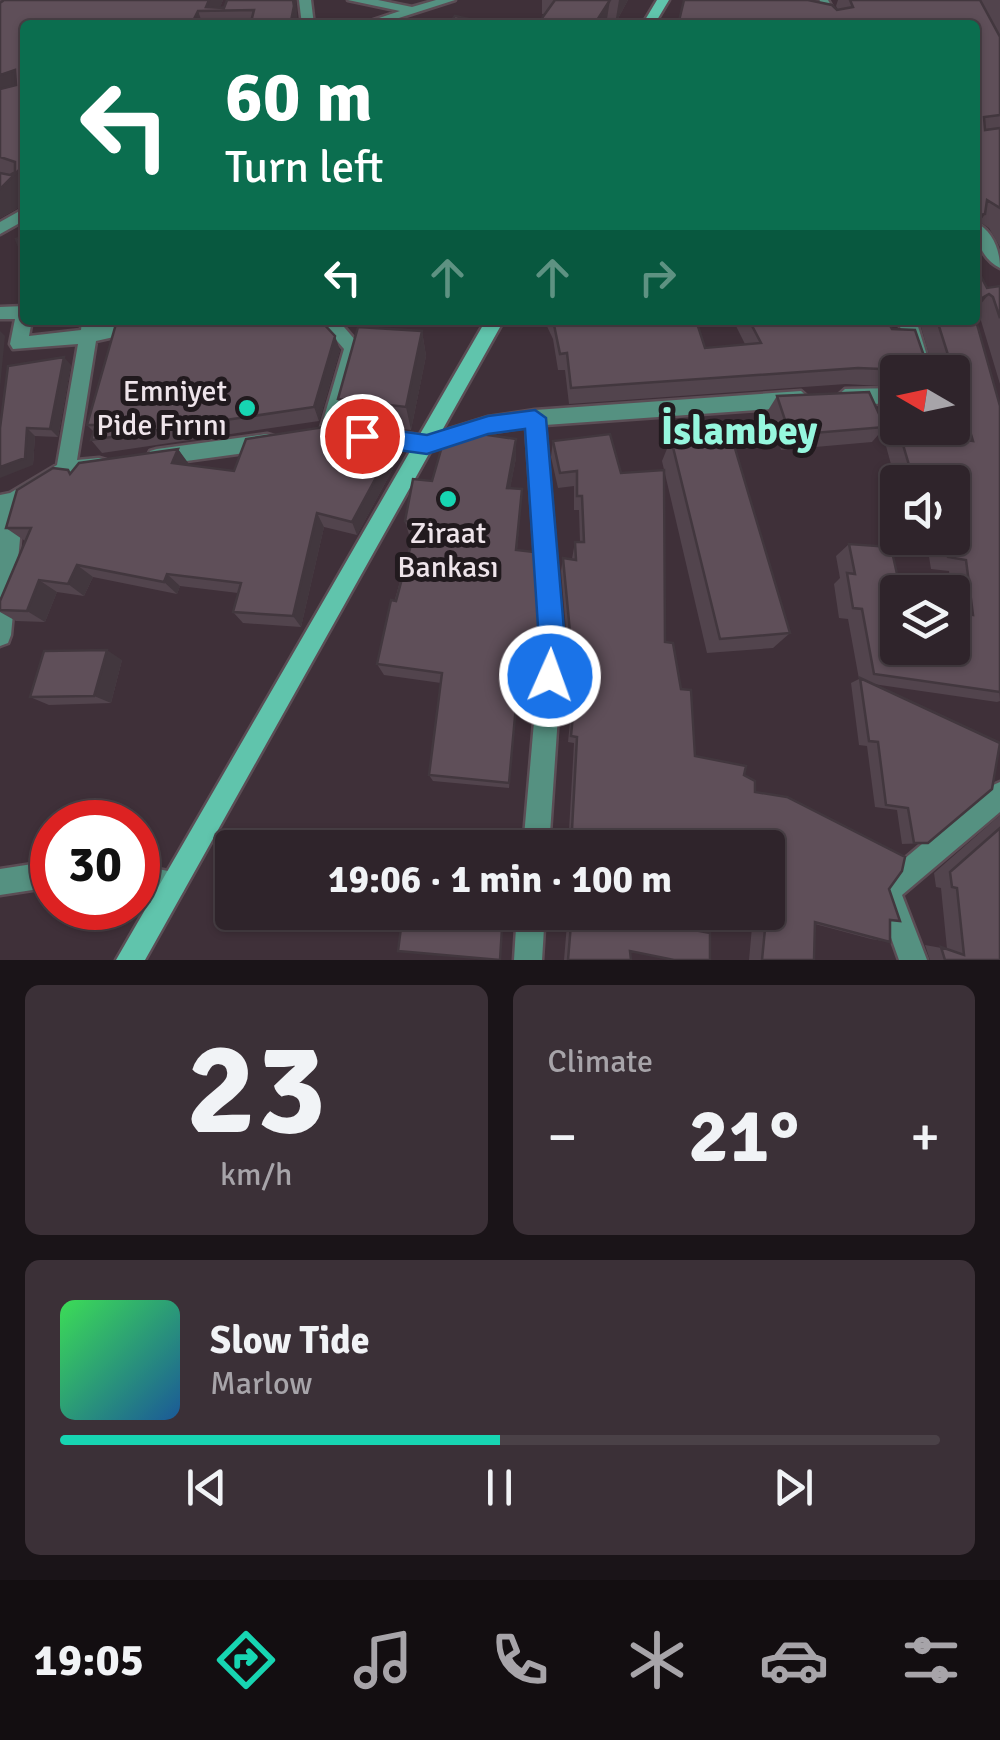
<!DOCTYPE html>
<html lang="en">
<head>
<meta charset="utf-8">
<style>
	body { margin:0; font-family:Signika,sans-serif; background:#3b3037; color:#f1f3f6; height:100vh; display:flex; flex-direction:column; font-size:38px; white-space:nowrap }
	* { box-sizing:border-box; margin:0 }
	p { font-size:32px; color:#a7a4a9 }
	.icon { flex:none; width:55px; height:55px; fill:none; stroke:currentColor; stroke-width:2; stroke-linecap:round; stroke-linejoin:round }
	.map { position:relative; height:960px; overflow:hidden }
	.sheet { display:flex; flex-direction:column; gap:25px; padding:25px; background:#1a1418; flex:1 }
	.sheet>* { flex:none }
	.banner { position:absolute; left:20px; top:20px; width:960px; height:305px; border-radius:10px; box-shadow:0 2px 8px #0004,0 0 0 2px #4a4147; background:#0b6e4f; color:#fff; overflow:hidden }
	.needle { width:65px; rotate:279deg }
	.fabs { position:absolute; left:880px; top:355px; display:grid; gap:20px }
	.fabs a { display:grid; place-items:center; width:90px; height:90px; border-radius:10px; background:#2f242b; box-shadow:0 2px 8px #0004,0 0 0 2px #4a4147; font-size:50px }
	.speed { position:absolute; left:30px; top:800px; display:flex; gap:20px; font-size:50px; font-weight:700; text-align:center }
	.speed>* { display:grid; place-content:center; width:130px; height:130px; border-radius:50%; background:#2f242b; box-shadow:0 2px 8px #0004,0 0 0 2px #4a4147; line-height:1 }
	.speed .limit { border:15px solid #d22; background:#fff; color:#111 }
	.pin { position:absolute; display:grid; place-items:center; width:85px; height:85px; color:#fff; margin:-42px; border:5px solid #fff; border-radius:50%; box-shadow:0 2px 10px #0007 }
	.me { position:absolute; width:110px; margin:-55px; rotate:2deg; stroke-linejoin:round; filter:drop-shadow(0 0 8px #0008) }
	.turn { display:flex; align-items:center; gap:35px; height:210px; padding:0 40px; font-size:45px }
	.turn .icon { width:130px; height:130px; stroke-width:2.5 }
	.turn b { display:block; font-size:70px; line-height:85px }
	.lanes { display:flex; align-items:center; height:95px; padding:0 40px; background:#0003; justify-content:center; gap:50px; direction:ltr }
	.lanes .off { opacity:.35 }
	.big { font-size:75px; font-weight:700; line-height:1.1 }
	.sheet .card { flex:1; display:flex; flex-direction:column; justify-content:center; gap:15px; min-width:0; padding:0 35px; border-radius:15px; background:#3b3037 }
	.sheet .dial { align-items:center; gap:0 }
	.dial b { font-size:130px; line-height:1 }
	.song { display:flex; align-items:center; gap:30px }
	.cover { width:120px; height:120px; border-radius:15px; background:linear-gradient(135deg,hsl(130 70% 55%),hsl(210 70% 35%)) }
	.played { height:10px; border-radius:5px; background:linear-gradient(90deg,#17d5b2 50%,#4a4147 50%) }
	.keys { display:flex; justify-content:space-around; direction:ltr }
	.heat { display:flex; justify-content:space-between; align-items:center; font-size:55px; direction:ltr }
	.sheet .tiles { flex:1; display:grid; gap:25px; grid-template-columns:1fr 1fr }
	.card:last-child { grid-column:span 2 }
	.trip { position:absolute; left:215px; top:830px; width:570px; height:100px; border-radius:10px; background:#2f242b; box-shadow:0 2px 8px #0004,0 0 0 2px #4a4147; font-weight:700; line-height:100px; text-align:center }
	.dock { display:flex; height:160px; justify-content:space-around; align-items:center; background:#130e11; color:#a7a4a9 }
	.dock .icon { width:70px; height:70px }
	.dock .current { color:#17d5b2 }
	.dock b { font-size:45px; color:#f1f3f6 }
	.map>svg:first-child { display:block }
</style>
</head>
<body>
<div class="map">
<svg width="1000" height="960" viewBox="0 0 1000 960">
	<rect width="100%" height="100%" fill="#3f3039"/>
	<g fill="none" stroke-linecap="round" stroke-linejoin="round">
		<g stroke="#5b4d55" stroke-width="5">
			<path id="minor" d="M299 0H311L314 25H302Z
				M348 0H378L412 7 436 0H455L377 25H358L400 11Z
				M25 208V220L0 234V222Z
				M25 306V320H32L29 336 81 330 82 320H100L99 327 130 320H168L159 327 96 341 77 460 99 458 106 460 109 466 106 472 70 478 23 507 11 635 8 643 0 646V495L10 493 57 465 78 344 13 349 10 344 15 319H0V307Z
				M319 320H338L362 348 340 431 337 437H323L320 431 344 349Z
				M898 320H916L932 372H914Z
				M898 388V403L845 405 836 397 845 389Z
				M801 391 810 399 801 407 545 425 563 642 549 848H523L541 642 526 427 488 433 427 452 368 443 365 437 368 431 375 429 427 436 488 417 535 410Z
				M267 434 274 436 277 442 274 448 267 450 157 465 150 463 147 457 150 451 157 449Z
				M1000 782V812L902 895 927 960H899L874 890 878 881 991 786Z
				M52 861V887L0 895V869Z
				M138 865 183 874 187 883 183 892 174 896 138 891Z
				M517 912H545L542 960H514Z"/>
		</g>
		<g stroke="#5b4d55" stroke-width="5">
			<path id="tertiary" d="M816 0H828L842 25H830Z
				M975 222C992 230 1000 249 1000 268 983 260 975 240 975 222Z"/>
		</g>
		<g stroke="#5b4d55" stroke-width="5">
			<path id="secondary" d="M657 0H669L654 25H642Z
				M486 320H504L145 960H116Z"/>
		</g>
		<use href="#minor" fill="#559181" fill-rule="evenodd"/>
		<use href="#tertiary" fill="#559181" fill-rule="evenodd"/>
		<use href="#secondary" fill="#60c4ac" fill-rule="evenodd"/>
	</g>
	<path fill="#52444d" d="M0 0H223L220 7 295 0 298 25H25V199L16 209 0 218Z
		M542 0H628L615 24 542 14Z
		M684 0H820L819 2 838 10 836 6 838 0H1000V247L989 228 980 222 975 229V25Z
		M975 265 987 288 1000 286V384L979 314 975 312Z
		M544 320H696L705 348 745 344 733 320H887L892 329 925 359 930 358 919 320H975L1000 701 997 702 873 684 928 843 902 844 897 810 875 807 867 746 859 745 851 683 859 679 848 619 839 618 834 584 840 578 836 556 849 544 898 648H952V592H951L949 571 931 569 926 538H952V482H898V490L886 446 899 431 952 438 949 428H952V372H898V387L846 384 569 404 565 370H558L553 339Z
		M422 331 426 356 411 430 346 422 338 399Z
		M340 350 319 421 102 453 91 440 94 432 87 425Z
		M71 365 58 437 35 436 33 465 0 428Z
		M777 396 885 427 872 442 781 450 767 412Z
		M610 434 665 642 681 689 695 756 744 775 755 792 889 889 890 942 871 939 815 924 814 960H749L752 927 712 920V912H768V848H568L574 743 568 742 572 702 563 700 567 642 561 571 563 558 572 559 575 542H580L579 510H574V486L558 488 551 457 553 441Z
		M398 437 402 452 357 535 324 527 301 627 243 623 233 612 238 593 180 586 177 594 93 577 84 596 57 592 45 622 16 621 0 612V601L25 541 6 528 68 470 71 473 178 449 188 465 234 471Z
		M671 439 790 633 773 648 707 653 662 461Z
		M516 458 510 488 522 489 517 550 534 686 532 696 517 694 509 788 433 781 429 775 441 683 384 675 377 664 412 538H410L405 521 432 481Z
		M122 660 111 703 49 705 30 697Z
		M1000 815V960H930L925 945 947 949 941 888 936 887 934 873Z
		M568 912H667L630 951 631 960H564Z"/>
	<path fill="#42373e" d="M209 0H223L219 11 206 7Z
		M293 0H296L298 25H292L291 21Z
		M610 0 606 25H594Z
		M619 0H628L615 24Z
		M198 11 203 25H191Z
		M15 70 25 87 0 99V75Z
		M22 167 25 172V199L16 209 0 218V189Z
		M985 214 975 229V216Z
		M989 294 975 311V302Z
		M0 331 5 336 0 387Z
		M422 331 426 356 411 430 406 407Z
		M335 336 340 350 319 421 314 407Z
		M64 357 71 365 58 437 50 429Z
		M27 428 35 436 33 465 0 478V467Z
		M398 437 402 452 357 535 352 522Z
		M516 439V458L507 506V488Z
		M178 449 189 464 184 478 172 463Z
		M317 513 324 527 301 627 293 616Z
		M77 565 93 577 84 596 68 584Z
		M167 574 180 586 177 594 164 582Z
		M39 580 57 592 45 622 27 611Z
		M107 650 122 660 111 703 94 696Z"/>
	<path fill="#5f4f59" stroke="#42373e" stroke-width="2.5" d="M4 0H209L206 7 224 8 227 0H293L294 6 291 21 251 22 254 10 198 11 191 25H25V168L22 167 0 189V173L10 175 15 172V162L0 157V89L16 85 15 70 0 75V3Z
		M555 0H610L594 25H537Z
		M684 0H808L832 5 837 10 853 7 850 0H980L1000 37V115L984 117 985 130 1000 128V208L987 200 985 214 975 216V25H678Z
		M455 16 495 25H448Z
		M25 236V260L16 239Z
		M975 265 987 288 1000 286V318L993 297 989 294 975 302Z
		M975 317 1000 406V692L874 674 862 609 853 608 847 573 855 574 849 544 891 547 901 592H898V648H952V611L973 615 966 560 948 557 944 538H952V482H914L899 431 973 441 952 372 858 368 571 388 567 353 560 354 553 320H696L705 348 761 343 749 320H887L892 329 915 330 925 359 949 358 937 320H975Z
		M133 320H320L335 336 314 407 91 440 96 425H87L116 324Z
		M358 327 422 331 406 407 338 399Z
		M64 357 50 429 27 428 25 458 0 467V428L8 366Z
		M869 392 885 427 790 435 777 396Z
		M324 427 398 437 352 522 317 513 293 616 233 612 241 583 167 574 164 582 77 565 68 584 39 580 27 611 0 610V601L31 528H6L17 490 53 468 68 470 70 474 79 463 178 449 172 463 234 471 246 439Z
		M447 429 516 439 507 488 522 489 516 550 534 552 539 629 534 686 518 683 509 783 429 775 442 673 377 664 391 600 396 601 417 522 405 521 413 479 432 481Z
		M610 434 621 473 664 470 665 642 673 643 681 689 691 690 695 756 746 766 744 775 755 781V792L787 797 905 857 902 871 889 889 900 921 890 920V942L815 922 814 960H762L765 929 723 922V912H768V848H571L577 737 571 736 575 694 566 692 570 632 563 558 576 560 575 542H584L582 496H577V471L560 473 553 441Z
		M731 435 790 633 720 639 671 439Z
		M107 650 94 696 30 697 44 651Z
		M860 678 1000 743 992 789 928 843H914L908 808 886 805 878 742 869 741Z
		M1000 828V960H945L941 947 964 955 957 888 952 887 950 872Z
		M400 835 507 843V848H399Z
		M391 912H503L500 960 398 951 402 920 390 919Z
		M572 912H667L668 925 710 933V960H674L630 951 631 960H568Z"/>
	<path fill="#1a73e8" stroke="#114b97" stroke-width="2.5" d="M535 410 546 418 565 642 559 686 550 689 540 686 537 676 539 642 525 429 488 434 427 454 362 445 352 436 362 426 427 435 488 416Z"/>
	<g fill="#17d5b2" stroke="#211a1e" stroke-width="4">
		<circle cx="247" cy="408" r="10"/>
		<circle cx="448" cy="499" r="10"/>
	</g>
	<g text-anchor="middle" stroke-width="10" stroke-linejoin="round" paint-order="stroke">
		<g font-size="30" fill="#eee4ea" stroke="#211a1e" text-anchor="end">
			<text x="227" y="401">Emniyet<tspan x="227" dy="34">Pide Fırını</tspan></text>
			<text x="448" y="543" text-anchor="middle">Ziraat<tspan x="448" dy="34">Bankası</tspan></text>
		</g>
		<g font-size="40" font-weight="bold" fill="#96f7de" stroke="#211a1e">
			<text x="739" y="444">İslambey</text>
		</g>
	</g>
</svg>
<div class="fabs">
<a><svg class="needle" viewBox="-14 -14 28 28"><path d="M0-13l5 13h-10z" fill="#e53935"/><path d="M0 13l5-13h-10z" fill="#a7a4a9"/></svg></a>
<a><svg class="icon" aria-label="sound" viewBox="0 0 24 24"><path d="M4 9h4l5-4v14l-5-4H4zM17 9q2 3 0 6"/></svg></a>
<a><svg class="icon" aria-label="layers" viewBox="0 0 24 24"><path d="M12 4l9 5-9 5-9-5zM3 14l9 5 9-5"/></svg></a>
</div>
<div class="speed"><div class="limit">30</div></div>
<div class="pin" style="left:362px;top:436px;background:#d93025"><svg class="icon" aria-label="arrive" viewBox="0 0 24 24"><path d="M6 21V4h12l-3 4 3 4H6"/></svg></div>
<svg class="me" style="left:550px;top:676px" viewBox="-20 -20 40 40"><circle r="17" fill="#1a73e8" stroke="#fff" stroke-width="3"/><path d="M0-11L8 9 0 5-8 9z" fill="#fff"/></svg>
<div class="trip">19:06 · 1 min · 100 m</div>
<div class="banner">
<div class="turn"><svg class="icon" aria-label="left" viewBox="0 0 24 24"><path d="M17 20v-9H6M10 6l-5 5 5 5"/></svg><div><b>60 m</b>Turn left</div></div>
<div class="lanes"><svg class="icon" aria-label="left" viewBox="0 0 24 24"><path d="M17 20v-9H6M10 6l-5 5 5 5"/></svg><svg class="icon off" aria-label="ahead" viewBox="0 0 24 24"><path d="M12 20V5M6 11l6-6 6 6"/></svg><svg class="icon off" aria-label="ahead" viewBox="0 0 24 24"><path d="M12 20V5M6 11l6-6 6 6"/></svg><svg class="icon off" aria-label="right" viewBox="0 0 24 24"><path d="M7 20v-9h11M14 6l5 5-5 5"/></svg></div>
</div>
</div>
<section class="sheet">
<div class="tiles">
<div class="card dial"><b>23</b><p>km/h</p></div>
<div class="card"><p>Climate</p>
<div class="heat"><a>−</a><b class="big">21°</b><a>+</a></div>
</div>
<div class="card">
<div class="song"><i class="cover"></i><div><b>Slow Tide</b><p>Marlow</p></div></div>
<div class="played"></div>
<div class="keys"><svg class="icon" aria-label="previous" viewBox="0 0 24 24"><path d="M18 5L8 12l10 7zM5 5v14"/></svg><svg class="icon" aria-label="pause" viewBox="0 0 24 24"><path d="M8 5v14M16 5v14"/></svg><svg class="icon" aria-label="next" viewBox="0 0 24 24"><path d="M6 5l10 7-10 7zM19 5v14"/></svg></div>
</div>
</div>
</section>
<nav class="dock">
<b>19:05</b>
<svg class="icon current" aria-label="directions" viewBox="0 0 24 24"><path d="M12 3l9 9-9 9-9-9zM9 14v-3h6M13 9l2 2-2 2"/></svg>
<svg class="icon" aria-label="music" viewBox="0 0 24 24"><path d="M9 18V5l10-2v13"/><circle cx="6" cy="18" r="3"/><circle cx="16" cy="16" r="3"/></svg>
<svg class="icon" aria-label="phone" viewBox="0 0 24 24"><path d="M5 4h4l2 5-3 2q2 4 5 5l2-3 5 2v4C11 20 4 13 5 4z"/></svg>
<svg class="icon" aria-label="climate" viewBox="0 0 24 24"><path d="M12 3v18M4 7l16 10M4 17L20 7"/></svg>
<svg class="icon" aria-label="car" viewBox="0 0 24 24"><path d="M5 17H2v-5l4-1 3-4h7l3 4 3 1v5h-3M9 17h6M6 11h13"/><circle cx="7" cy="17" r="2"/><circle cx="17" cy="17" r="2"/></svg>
<svg class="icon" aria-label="filters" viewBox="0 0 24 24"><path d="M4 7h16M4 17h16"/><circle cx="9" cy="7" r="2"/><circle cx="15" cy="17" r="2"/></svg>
</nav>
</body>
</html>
